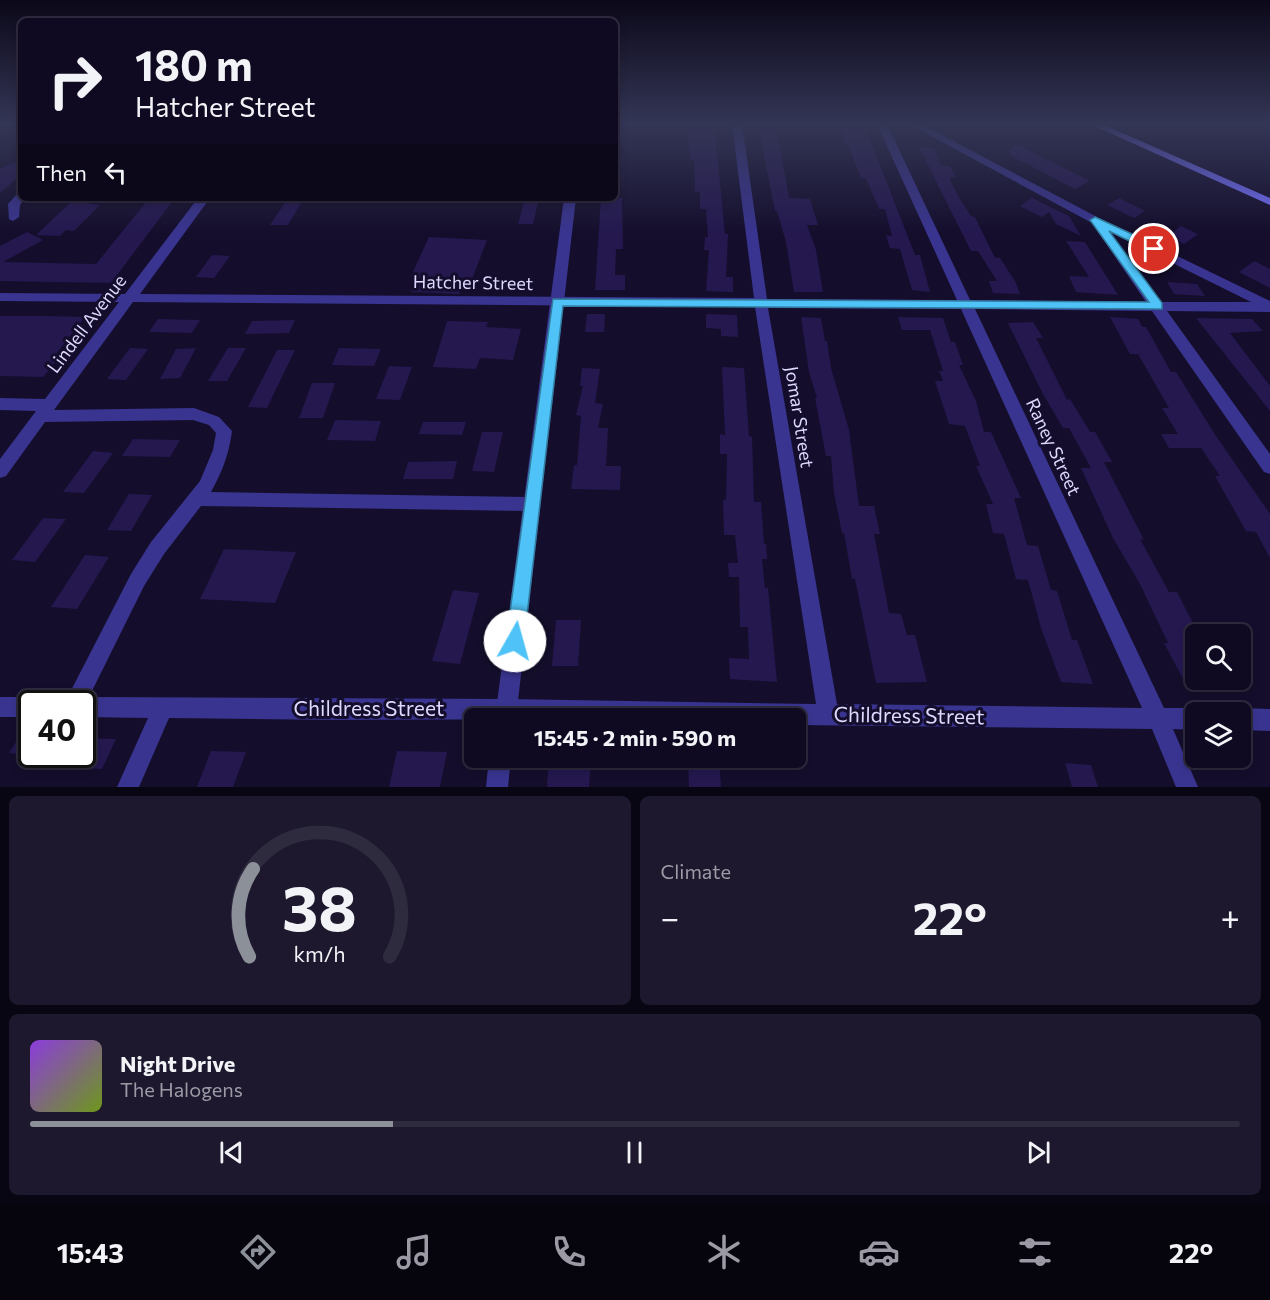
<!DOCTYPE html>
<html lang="en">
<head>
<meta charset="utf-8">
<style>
	body { margin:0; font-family:Commissioner,sans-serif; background:#1d182e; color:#f1f3f6; height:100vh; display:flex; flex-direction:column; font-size:22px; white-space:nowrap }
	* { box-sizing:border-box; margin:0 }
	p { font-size:20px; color:#9b9aa5 }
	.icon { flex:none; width:33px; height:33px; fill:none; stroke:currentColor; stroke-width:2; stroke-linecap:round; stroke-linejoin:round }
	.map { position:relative; height:787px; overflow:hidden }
	.side { display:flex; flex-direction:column; gap:9px; padding:9px; background:#080612; flex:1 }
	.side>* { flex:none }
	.banner { position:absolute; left:18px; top:18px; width:600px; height:183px; border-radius:9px; box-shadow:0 3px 9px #0003,0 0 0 2px #2f2b3f; background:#0f0a21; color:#f1f3f6; overflow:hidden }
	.fabs { position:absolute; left:1185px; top:624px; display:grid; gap:12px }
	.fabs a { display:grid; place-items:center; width:66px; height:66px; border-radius:9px; background:#0f0a21; box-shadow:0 3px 9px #0003,0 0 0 2px #2f2b3f; font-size:30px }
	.speed { position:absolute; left:18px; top:690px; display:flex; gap:12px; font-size:30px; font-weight:700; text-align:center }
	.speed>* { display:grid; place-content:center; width:78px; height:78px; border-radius:50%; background:#0f0a21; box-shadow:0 3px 9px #0003,0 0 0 2px #2f2b3f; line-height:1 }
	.speed .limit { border:3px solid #111; border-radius:9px; background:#fff; color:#111 }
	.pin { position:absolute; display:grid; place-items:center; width:51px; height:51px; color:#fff; margin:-26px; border:3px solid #fff; border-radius:50%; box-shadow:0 2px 6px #0007 }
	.me { position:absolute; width:66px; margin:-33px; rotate:7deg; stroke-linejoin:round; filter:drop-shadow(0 0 4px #0008) }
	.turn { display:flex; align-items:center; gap:21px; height:126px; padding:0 18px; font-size:27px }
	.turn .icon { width:78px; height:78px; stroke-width:2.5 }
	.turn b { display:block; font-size:42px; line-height:51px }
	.then { display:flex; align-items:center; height:57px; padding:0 18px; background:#0003; gap:12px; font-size:22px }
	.big { font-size:45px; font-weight:700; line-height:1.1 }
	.side .widget { flex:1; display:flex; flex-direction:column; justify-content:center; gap:9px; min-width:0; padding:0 21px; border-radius:9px; background:#1d182e }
	.side .dial { align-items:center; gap:0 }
	.dial svg { height:156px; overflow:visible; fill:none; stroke:#2f2b3f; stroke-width:7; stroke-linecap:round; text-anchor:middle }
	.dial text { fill:#f1f3f6; stroke:none }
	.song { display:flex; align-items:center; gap:18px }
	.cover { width:72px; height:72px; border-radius:9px; background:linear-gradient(135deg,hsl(270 70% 55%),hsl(80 70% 35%)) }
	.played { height:6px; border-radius:3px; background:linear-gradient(90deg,#8c9099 30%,#2f2b3f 30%) }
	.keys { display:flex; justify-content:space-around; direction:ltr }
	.heat { display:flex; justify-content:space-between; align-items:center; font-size:33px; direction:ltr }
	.side .tiles { flex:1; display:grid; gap:9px; grid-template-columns:1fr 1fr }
	.widget:last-child { grid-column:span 2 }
	.trip { position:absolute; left:464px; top:708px; width:342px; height:60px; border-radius:9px; background:#0f0a21; box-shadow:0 3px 9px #0003,0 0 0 2px #2f2b3f; font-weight:700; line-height:60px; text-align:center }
	.tabs { display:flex; height:96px; justify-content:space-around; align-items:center; background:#06040d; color:#9b9aa5 }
	.tabs .icon { width:42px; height:42px }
	.tabs .on { color:#8c9099 }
	.tabs b { font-size:27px; color:#f1f3f6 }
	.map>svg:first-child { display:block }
</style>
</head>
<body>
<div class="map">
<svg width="1270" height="787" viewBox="0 0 1270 787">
	<rect width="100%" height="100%" fill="#140e2c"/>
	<path fill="#24184f" d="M685 124H714L725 234H728L726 277H733V292L706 291 709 250H704L705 237H708L706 209H700V192H695L694 160H691Z
		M758 124 776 125 789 198 810 199 818 225H807L816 250 823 292H794L786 242 777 211H775Z
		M842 124H864L915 255H920L930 292 912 290 900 249 890 248 886 235 892 236 885 209H879L866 178H861L849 147H847L839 125Z
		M1018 144 1038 155 1090 181 1075 189 1010 155V149Z
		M919 147 934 148 942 166H950L956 177 949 178 961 201 971 216 975 217 995 258H1000L1015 281 1020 294 993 293 989 281H997L978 251H971Z
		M21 159V175L0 193V169Z
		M288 198H304L288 225H270Z
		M601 198H622L623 249H616L615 275H625V290H595Z
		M1032 198 1069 216 1081 236 1056 224 1049 212 1042 217 1020 206Z
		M1119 198 1145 211 1134 218 1107 205Z
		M72 201 100 205 74 231 66 230 60 236 36 235Z
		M146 202H172L111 283 0 281V246L27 232 43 240 3 262 96 264Z
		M524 202H538L533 224H518Z
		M1181 226 1198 234 1184 244 1168 236Z
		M429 237 487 240 468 290H461L459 294 411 292 418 277 411 276Z
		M1066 241 1085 242 1118 295 1076 292 1069 276 1089 277Z
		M212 255 230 256 214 278 196 277Z
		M1254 261 1270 269V288L1239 272Z
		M1167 282 1197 284 1205 296 1174 294Z
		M587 314H605L604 332H585Z
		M706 314 737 315 738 337 721 336V329L706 328Z
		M0 316H44L85 317 56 354 62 355 43 377 0 376Z
		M801 317 821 318 825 341H827L831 368 849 430 859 506H874L880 534H874L889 613 901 614 907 635H915L927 682 876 683 855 579H852L844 533H842L834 493 831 456H826L815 398H817L809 372Z
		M898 317 943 318 951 342H955L963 365H959L976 401 984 432H991L1021 498H1014L1027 545 1038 546 1051 590 1057 591 1072 640H1077L1093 684 1061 682 1041 628 1028 580 1016 579 1004 534 993 533 986 504H993L976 466H980L965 426 949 424 935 381H943L939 371H943L930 330H902Z
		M1110 317 1138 319 1142 327H1146L1171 372H1176L1216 436 1270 514V558L1256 532 1246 531 1215 476H1220L1201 448H1169L1161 434H1178L1162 408H1169L1138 354H1130Z
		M1196 318 1252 319 1263 331 1230 333 1270 386V411Z
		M158 319 200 320 192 333 149 332Z
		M295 320 289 333 245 334 252 321Z
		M447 321 488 322 486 327 521 329 513 360 480 358 476 369 433 367Z
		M1033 322 1043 338H1036L1067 400 1070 399 1090 432H1095L1112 462H1104L1144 540 1140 539 1169 592H1177L1196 629V679H1183L1164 643H1168L1140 584 1113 538 1081 468H1091L1069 428H1063L1043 394 1008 323Z
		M130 348 148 349 126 380 107 379Z
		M196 348 180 378 160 379 176 349Z
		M228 348H246L227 381H208Z
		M339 348 381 349 374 366 332 365Z
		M277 350H295L267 408 248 407Z
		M389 366 412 367 400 400 376 399Z
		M722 367 744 368 749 436 752 437 754 502H761L764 544H766L767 559H762L765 588H768L777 682 730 679 729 658 749 659 748 627H740L739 577H729L728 563H738L735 535H724L723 500H726L727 454H720V434L725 435Z
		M582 368 600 369 595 403 603 404 598 428H608L606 466H621L620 490 571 489 574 465H577L581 416 576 415 583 386H580Z
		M312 383H335L323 418H299Z
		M335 420 381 421 375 441 327 440Z
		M423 422H466L462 435 419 434Z
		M482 432H503L494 472 472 471Z
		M133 439 180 440 170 457 122 456Z
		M93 451 113 453 84 493 63 492Z
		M457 461 453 479H403L408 462Z
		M129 494 152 495 131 531 107 530Z
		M43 518 66 519 35 562 12 560Z
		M224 549 296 552 275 603 200 599Z
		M85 555 109 557 77 609 51 607Z
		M453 590 479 593 460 664 432 661Z
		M556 620H581L578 666H552Z
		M21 734 32 735V755L9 753Z
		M82 738 116 739 102 769 37 766 44 754H82Z
		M211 751 246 752 233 787H197Z
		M397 751 447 752 440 787H389Z
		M549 758H591L589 787H547Z
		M719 760 721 787H689L688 761Z
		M1065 763 1091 765 1098 787H1072Z"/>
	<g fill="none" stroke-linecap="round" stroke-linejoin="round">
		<path fill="#39348f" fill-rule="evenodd" d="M732 124H742L767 299 957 300 877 124H887L970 300 1146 302 1092 223 909 124H921L1099 218 1270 301V312L1167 311 1270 454V474L1264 472 1152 311 975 309 1164 708H1196L1203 712H1196V730L1173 729 1198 787H1176L1152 729 795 725V718L338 720 169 718 139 787H117L148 718 82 717V704H64L131 574 151 542 200 481 213 450 216 433 209 425 193 420 45 422 6 476 0 478V459L36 411 0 410V398L45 399 119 302 0 301V293L125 294 198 198H210L140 294 754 298ZM1110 232 1251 302H1160ZM133 302 755 307 816 704 506 699 89 697 144 586 164 554 201 506 531 511 537 509 540 504 537 499 531 497 211 492C222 472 229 454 232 431L219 417 194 408 54 410ZM768 308 961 309 1142 708 837 704Z
			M21 193V198H25L20 205 19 217 13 221 9 219 8 204 17 194Z
			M0 697H32L39 700 41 704H32V717H0Z
			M1240 708 1270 709V731L1240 730V712H1232Z"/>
		<path fill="#39348f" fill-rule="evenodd" d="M564 198H576L516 718H495Z
			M489 758H511L508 787H486Z"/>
		<path fill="#7570ff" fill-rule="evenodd" d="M1090 124H1102L1270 198V205Z"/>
	</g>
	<linearGradient id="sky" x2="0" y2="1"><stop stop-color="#0b0818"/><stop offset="0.53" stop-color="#343656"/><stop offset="1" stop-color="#343656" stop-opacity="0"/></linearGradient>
	<rect width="1270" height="234" fill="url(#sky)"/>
	<path fill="#4fc3f7" stroke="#337fa1" stroke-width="1.5" d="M1095 217 1158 246V251H1150L1109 231 1162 303V309L563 306 524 641 521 647 515 649 508 647 506 641 553 299 1149 302 1090 220Z"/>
	<g text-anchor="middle" stroke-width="6" stroke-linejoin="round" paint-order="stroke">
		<g font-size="18" fill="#ded9ff" stroke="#140e2c">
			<text transform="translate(473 283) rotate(1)" y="6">Hatcher Street</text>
			<text transform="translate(87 324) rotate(-53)" y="6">Lindell Avenue</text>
			<text transform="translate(799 417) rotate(81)" y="6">Jomar Street</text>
			<text transform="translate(1053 447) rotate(65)" y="6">Raney Street</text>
		</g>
		<g font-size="21" fill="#ded9ff" stroke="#140e2c">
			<text x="369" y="716">Childress Street</text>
			<text transform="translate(909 716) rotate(1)" y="7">Childress Street</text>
		</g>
	</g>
</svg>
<div class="fabs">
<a><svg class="icon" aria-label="search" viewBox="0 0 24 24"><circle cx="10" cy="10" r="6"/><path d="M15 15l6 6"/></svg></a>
<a><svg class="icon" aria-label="layers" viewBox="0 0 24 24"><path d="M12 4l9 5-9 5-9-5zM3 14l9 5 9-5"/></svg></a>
</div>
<div class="speed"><div class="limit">40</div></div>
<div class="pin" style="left:1154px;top:249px;background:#d93025"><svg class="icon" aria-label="arrive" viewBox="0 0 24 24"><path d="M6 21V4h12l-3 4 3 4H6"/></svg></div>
<svg class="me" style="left:515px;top:641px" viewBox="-20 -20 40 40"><circle r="19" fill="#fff"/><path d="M0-13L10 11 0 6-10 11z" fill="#4fc3f7"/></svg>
<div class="trip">15:45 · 2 min · 590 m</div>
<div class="banner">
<div class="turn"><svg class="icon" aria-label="right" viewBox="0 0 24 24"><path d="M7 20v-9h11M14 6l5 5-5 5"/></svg><div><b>180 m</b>Hatcher Street</div></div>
<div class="then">Then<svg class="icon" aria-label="left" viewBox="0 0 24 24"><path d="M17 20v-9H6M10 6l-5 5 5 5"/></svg></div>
</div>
</div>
<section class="side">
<div class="tiles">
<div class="widget dial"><svg viewBox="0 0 100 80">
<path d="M14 69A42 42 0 1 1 86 69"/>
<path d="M14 69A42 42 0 0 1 16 24" stroke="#8c9099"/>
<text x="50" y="56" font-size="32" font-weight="700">38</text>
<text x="50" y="72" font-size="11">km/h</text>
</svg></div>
<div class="widget"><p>Climate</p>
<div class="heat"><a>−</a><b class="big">22°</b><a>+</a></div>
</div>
<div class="widget">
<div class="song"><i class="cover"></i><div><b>Night Drive</b><p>The Halogens</p></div></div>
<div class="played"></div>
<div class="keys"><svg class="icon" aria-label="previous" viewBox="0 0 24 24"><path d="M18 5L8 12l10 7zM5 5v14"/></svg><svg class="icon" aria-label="pause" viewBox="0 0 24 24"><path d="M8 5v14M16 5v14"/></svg><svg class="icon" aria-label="next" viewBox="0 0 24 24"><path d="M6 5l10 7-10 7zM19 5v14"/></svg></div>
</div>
</div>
</section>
<nav class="tabs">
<b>15:43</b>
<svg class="icon on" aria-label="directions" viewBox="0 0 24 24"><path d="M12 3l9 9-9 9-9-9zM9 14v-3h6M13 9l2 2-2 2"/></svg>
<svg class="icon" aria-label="music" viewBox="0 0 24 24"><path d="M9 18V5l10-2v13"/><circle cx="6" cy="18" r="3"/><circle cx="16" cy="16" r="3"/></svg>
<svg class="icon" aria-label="phone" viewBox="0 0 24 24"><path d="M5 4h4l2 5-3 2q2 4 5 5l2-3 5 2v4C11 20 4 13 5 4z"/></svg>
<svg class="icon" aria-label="climate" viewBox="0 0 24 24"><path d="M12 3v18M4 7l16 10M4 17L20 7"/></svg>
<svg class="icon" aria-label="car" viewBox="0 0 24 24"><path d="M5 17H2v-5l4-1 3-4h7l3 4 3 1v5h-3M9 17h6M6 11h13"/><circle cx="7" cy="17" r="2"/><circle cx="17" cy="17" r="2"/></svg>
<svg class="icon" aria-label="filters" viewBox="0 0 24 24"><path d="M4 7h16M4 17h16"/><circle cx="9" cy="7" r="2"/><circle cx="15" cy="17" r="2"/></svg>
<b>22°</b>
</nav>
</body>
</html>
